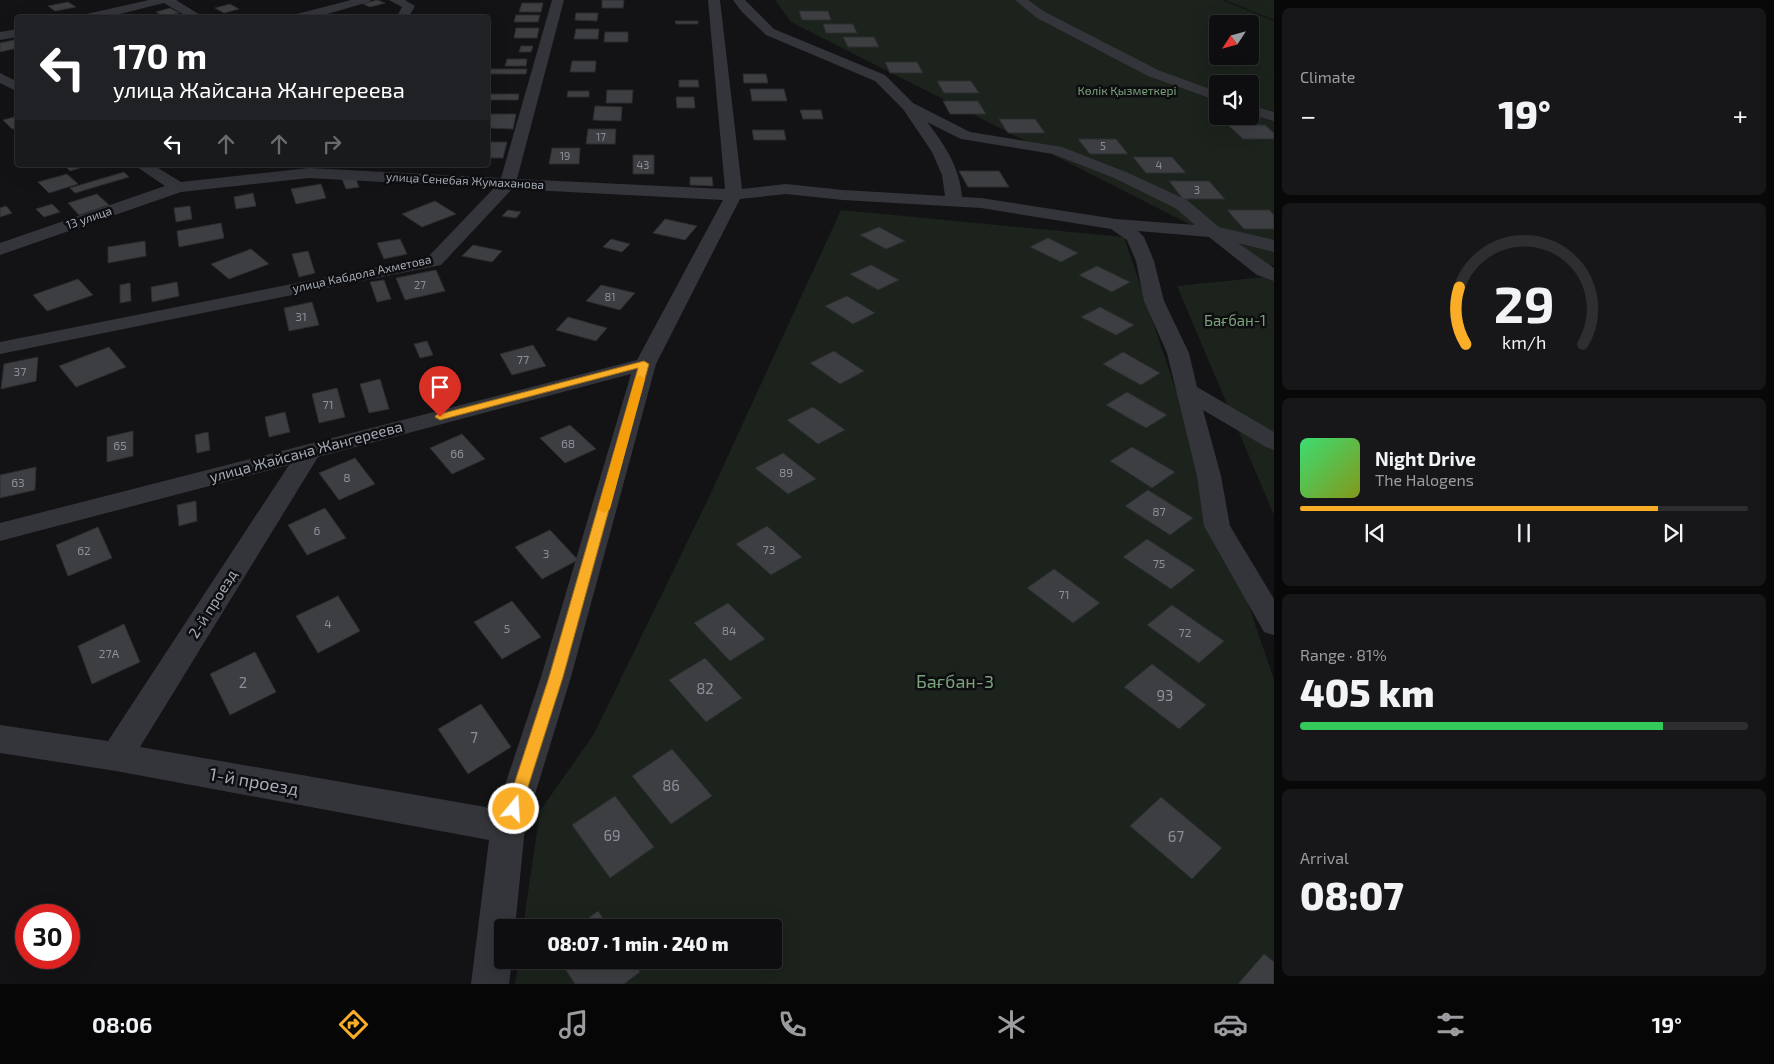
<!DOCTYPE html>
<html lang="en">
<head>
<meta charset="utf-8">
<style>
	body { margin:0; font-family:"Exo 2",sans-serif; background:#171719; color:#f1f3f6; height:100vh; display:flex; flex-direction:column; font-size:19px; white-space:nowrap }
	* { box-sizing:border-box; margin:0 }
	p { font-size:16px; color:#9b9c9f }
	.icon { flex:none; width:28px; height:28px; fill:none; stroke:currentColor; stroke-width:2; stroke-linecap:round; stroke-linejoin:round }
	.map { position:relative; flex:1; overflow:hidden }
	.panel { display:flex; flex-direction:column; gap:8px; padding:8px; background:#080809; width:500px }
	.panel>* { flex:none }
	.banner { position:absolute; left:15px; top:15px; width:475px; height:152px; border-radius:5px; box-shadow:0 5px 20px #0002,0 0 0 1px #2e2e30; background:#202124; color:#fff; overflow:hidden }
	.needle { width:32px; rotate:234deg }
	.controls { position:absolute; left:1209px; top:15px; display:grid; gap:10px }
	.controls a { display:grid; place-items:center; width:50px; height:50px; border-radius:5px; background:#0e0e10; box-shadow:0 5px 20px #0002,0 0 0 1px #2e2e30; font-size:25px }
	.speed { position:absolute; left:15px; top:904px; display:flex; gap:10px; font-size:25px; font-weight:700; text-align:center }
	.speed>* { display:grid; place-content:center; width:65px; height:65px; border-radius:50%; background:#0e0e10; box-shadow:0 5px 20px #0002,0 0 0 1px #2e2e30; line-height:1 }
	.speed .limit { border:8px solid #d22; background:#fff; color:#111 }
	.pin { position:absolute; display:grid; place-items:center; width:42px; height:42px; color:#fff; margin:-51px -21px; border-radius:50% 50% 50% 0; rotate:-45deg; box-shadow:0 0 5px #0007 }
	.pin .icon { rotate:45deg }
	.me { position:absolute; width:55px; margin:-28px; rotate:18deg; stroke-linejoin:round; filter:drop-shadow(0 0 4px #0008) }
	.turn { display:flex; align-items:center; gap:18px; height:105px; padding:0 15px; font-size:22px }
	.turn .icon { width:65px; height:65px; stroke-width:2.5 }
	.turn b { display:block; font-size:35px; line-height:42px }
	.lanes { display:flex; align-items:center; height:48px; padding:0 15px; background:#0003; justify-content:center; gap:25px; direction:ltr }
	.lanes .off { opacity:.35 }
	.big { font-size:38px; font-weight:800; line-height:1.1 }
	.panel .card { flex:1; display:flex; flex-direction:column; justify-content:center; gap:8px; min-width:0; padding:0 18px; border-radius:8px; background:#171719 }
	.panel .dial { align-items:center; gap:0 }
	.dial svg { height:130px; overflow:visible; fill:none; stroke:#2e2e30; stroke-width:7; stroke-linecap:round; text-anchor:middle }
	.dial text { fill:#f1f3f6; stroke:none }
	.song { display:flex; align-items:center; gap:15px }
	.cover { width:60px; height:60px; border-radius:8px; background:linear-gradient(135deg,hsl(140 70% 55%),hsl(70 70% 35%)) }
	.played { height:5px; border-radius:2px; background:linear-gradient(90deg,#faad27 80%,#2e2e30 80%) }
	.keys { display:flex; justify-content:space-around; direction:ltr }
	.heat { display:flex; justify-content:space-between; align-items:center; font-size:28px; direction:ltr }
	.charge { height:8px; border-radius:4px; background:linear-gradient(90deg,#34c759 81%,#2e2e30 0) }
	.trip { position:absolute; left:494px; top:919px; width:288px; height:50px; border-radius:5px; background:#0e0e10; box-shadow:0 5px 20px #0002,0 0 0 1px #2e2e30; font-weight:800; line-height:50px; text-align:center }
	.tab-bar { display:flex; height:80px; justify-content:space-around; align-items:center; background:#060606; color:#9b9c9f }
	.tab-bar .icon { width:35px; height:35px }
	.tab-bar .selected { color:#faad27 }
	.tab-bar b { font-size:22px; color:#f1f3f6 }
	main { display:flex; flex:1; min-height:0 }
	.map>svg:first-child { display:block }
</style>
</head>
<body>
<main>
<div class="map">
<svg width="1274" height="984" viewBox="0 0 1274 984">
	<rect width="100%" height="100%" fill="#131315"/>
	<path fill="#1b231c" fill-rule="evenodd" d="M775 0H1222L1274 21V265H1270L791 22ZM1218 24H1250V56H1218ZM1218 84H1250V116H1218Z
		M1225 0H1274V20Z
		M841 210 1124 237 1274 680V984H515L519 960H772V928L523 927 540 811 594 734 710 495Z
		M1274 276V515L1177 286Z"/>
	<path fill="#3d3e42" stroke="#2d2d31" d="M377 0 385 3 370 7 363 4Z
		M602 0H624L623 8H602Z
		M68 2 76 7 55 11 48 6Z
		M522 3H543L541 12H519Z
		M230 4 239 9 224 13 215 8Z
		M170 8 179 13 164 17 156 12Z
		M799 11H828L831 20H802Z
		M576 13H598L597 21 575 20Z
		M516 15H540L538 22H514Z
		M675 21H698V24H676Z
		M823 24H853L857 33H826Z
		M516 28H539L537 38H514Z
		M576 29H599L598 39H574Z
		M605 32H628V42H604Z
		M843 37H874L879 47H848Z
		M14 40 18 42V48L0 52V43Z
		M521 46H533L531 52H519Z
		M507 59H527L526 66H505Z
		M572 61H596L595 72H570Z
		M885 62H917L923 73H890Z
		M488 69H527L526 74H488Z
		M743 74H766L768 83H744Z
		M679 80H698L699 87H679Z
		M937 81H971L979 93H944Z
		M750 89H784L787 101H752Z
		M607 90H633L632 103H606Z
		M568 91H589V97H567Z
		M488 94H519L518 100H488Z
		M676 97H694L695 108H677Z
		M943 101H978L986 114H950Z
		M595 106 622 107 621 121 593 120Z
		M800 110H821L823 119H803Z
		M489 114H516L513 129 488 128Z
		M18 116V128L12 129 3 120Z
		M999 119H1035L1045 133H1008Z
		M1228 125H1265L1274 133V139H1243Z
		M588 129H616L615 144H586Z
		M752 130H784L786 140H754Z
		M1078 139H1116L1128 154H1090Z
		M488 142H507L503 158H488Z
		M552 148H580L579 164H549Z
		M633 155H654V174H633Z
		M1133 157H1172L1186 173H1146Z
		M64 165H90L70 171Z
		M959 171H999L1009 187H968Z
		M124 172 129 177 75 193 70 188Z
		M67 174 78 184 49 193 38 182Z
		M355 177 359 187 346 189 342 179Z
		M690 177H712L713 186 690 185Z
		M1169 181H1209L1225 199H1183Z
		M321 184 326 198 296 204 291 189Z
		M253 193 256 206 236 209 234 197Z
		M97 194 109 205 79 215 68 203Z
		M435 201 456 214 422 227 402 214Z
		M52 204 60 212 44 217 36 209Z
		M6 206 12 213 0 217V208Z
		M190 206 192 219 176 222 174 208Z
		M508 210 521 212 516 218 502 216Z
		M1227 210H1269L1274 215V229H1244Z
		M665 219 697 226 685 240 653 233Z
		M221 223 224 238 179 247 177 231Z
		M879 227 905 241 886 249 860 235Z
		M1048 238 1078 253 1061 262 1030 247Z
		M400 239 407 254 384 259 377 243Z
		M611 239 630 244 622 252 603 247Z
		M145 241 146 256 108 263V247Z
		M473 245 502 251 492 262 462 256Z
		M251 249 269 264 229 279 211 264Z
		M308 251 315 273 299 277 292 254Z
		M871 265 899 280 878 290 850 274Z
		M1097 266 1130 282 1112 292 1079 275Z
		M436 270 445 291 405 300 396 278Z
		M78 279 93 295 47 311 33 295Z
		M384 280 391 299 377 302 370 282Z
		M177 282 179 296 152 302 151 287Z
		M130 283 131 301 120 303V285Z
		M601 285 635 293 620 310 586 301Z
		M847 296 875 313 853 324 825 306Z
		M312 302 319 325 289 331 284 308Z
		M1100 307 1134 325 1116 335 1081 317Z
		M568 317 607 328 596 341 556 330Z
		M427 341 433 355 420 358 414 344Z
		M533 345 546 366 512 375 500 354Z
		M109 347 126 367 76 387 59 366Z
		M834 351 864 371 840 384 810 363Z
		M1123 352 1160 373 1141 385 1103 364Z
		M38 357 36 381 1 389 4 364Z
		M380 379 389 409 369 413 360 384Z
		M337 388 345 417 319 423 312 394Z
		M1127 392 1167 415 1146 428 1106 405Z
		M813 407 845 430 818 444 787 420Z
		M285 412 290 432 269 437 265 417Z
		M570 425 596 449 565 463 540 438Z
		M133 431V456L107 462V437Z
		M208 432 210 450 197 453 195 435Z
		M462 434 485 459 452 474 430 448Z
		M1132 447 1175 472 1152 488 1110 461Z
		M783 453 816 479 788 494 755 468Z
		M355 458 375 484 339 500 319 473Z
		M36 467 35 490 0 498V475Z
		M1148 490 1193 518 1170 535 1125 506Z
		M196 501 197 521 179 526 177 505Z
		M325 508 346 538 307 555 288 525Z
		M767 526 802 557 771 575 736 544Z
		M98 527 112 558 68 576 56 545Z
		M550 530 578 560 542 579 515 547Z
		M1147 539 1195 570 1171 589 1123 557Z
		M1054 569 1100 603 1073 623 1027 588Z
		M338 596 360 631 318 653 296 616Z
		M512 601 541 637 502 659 474 622Z
		M728 603 765 639 730 661 694 623Z
		M1172 605 1224 641 1199 663 1147 625Z
		M124 624 140 662 92 684 78 646Z
		M255 652 276 692 230 715 210 674Z
		M705 658 742 698 706 722 669 680Z
		M1152 664 1206 705 1179 729 1124 687Z
		M481 704 511 747 468 774 438 729Z
		M672 749 712 796 671 824 632 776Z
		M615 796 654 847 610 878 572 825Z
		M1161 797 1222 848 1192 879 1130 826Z
		M598 911 609 928H575Z
		M1264 954 1274 962V984H1238Z
		M559 960H632L640 972 624 984H575Z"/>
	<g fill="none" stroke-linecap="round" stroke-linejoin="round">
		<path fill="#34353a" fill-rule="evenodd" d="M149 0H176L205 18H189L164 3 104 18H80L82 15Z
			M351 0H371L369 2 313 18H291L293 15Z
			M389 0H405L415 6 408 18H396L402 7Z
			M552 0H564L517 179 725 189 708 0H720L742 189 786 184 843 190 945 196 942 175 932 152 903 109 875 81 766 35 742 12 733 0H745L774 29 885 75 913 103 970 132 1062 147 1126 172 1187 200 1219 227 1274 240V252L1238 243 1274 268V281L1257 275 1209 237 1138 231 1144 237 1154 261 1164 301 1189 353 1197 387 1274 432V450L1266 447 1203 410 1221 476 1230 526 1274 599V635L1264 632 1204 526 1197 476 1167 353 1144 301 1136 261 1127 240 1111 229 981 208 843 200 786 194 740 199 656 364 571 677 525 827 515 928H502V960H512L509 984H471L489 840 116 771 0 753V725L108 741 289 465 0 541V523L637 360 723 200 512 189 441 265 0 354V342L428 257 494 188 309 178 181 192 0 255V243L165 186 134 165H153L181 182 309 168 501 178ZM927 122 961 139 1053 154 1114 178 1175 208 1195 225 1116 219 981 198 962 197C960 168 945 145 927 122ZM631 374 541 677 497 809 140 747 318 457Z
			M1015 0H1028L1045 12 1158 70 1218 92V101L1148 76 1037 18Z
			M18 29V37L0 40V32Z
			M0 73 18 82V92L0 83Z
			M1250 105 1274 112V121L1250 114Z"/>
	</g>
	<path fill="#faad27" stroke="#a27019" d="M644 361 649 364 563 677 521 809 519 814 514 816 508 814 506 809 549 677 638 368 440 420 435 417 436 415Z"/>
	<path fill="#f59e0b" d="M640 375 645 379 610 509 604 513 598 509 635 379Z"/>
	<g text-anchor="middle" stroke-width="5" stroke-linejoin="round" paint-order="stroke">
		<g font-size="11" fill="#8a8f99">
			<text x="601" y="141">17</text>
			<text x="1103" y="150">5</text>
			<text x="565" y="160">19</text>
			<text x="643" y="169">43</text>
			<text x="1159" y="169">4</text>
			<text x="1197" y="194">3</text>
			<text x="420" y="289">27</text>
			<text x="610" y="301">81</text>
		</g>
		<g font-size="12" fill="#7aa27c" stroke="#0e0e10">
			<text x="1127" y="95">Көлік Қызметкері</text>
		</g>
		<g font-size="12" fill="#a4aab6" stroke="#0e0e10">
			<text transform="translate(465 181) rotate(3)" y="4">улица Сенебая Жумаханова</text>
			<text transform="translate(89 218) rotate(-19)" y="4">13 улица</text>
			<text transform="translate(362 274) rotate(-12)" y="4">улица Кабдола Ахметова</text>
		</g>
		<g font-size="12" fill="#8a8f99">
			<text x="301" y="321">31</text>
			<text x="523" y="364">77</text>
			<text x="20" y="376">37</text>
			<text x="328" y="409">71</text>
			<text x="568" y="448">68</text>
			<text x="120" y="450">65</text>
			<text x="457" y="458">66</text>
			<text x="786" y="477">89</text>
			<text x="347" y="482">8</text>
			<text x="18" y="487">63</text>
			<text x="1159" y="516">87</text>
			<text x="317" y="535">6</text>
			<text x="769" y="554">73</text>
			<text x="84" y="555">62</text>
			<text x="546" y="558">3</text>
			<text x="1159" y="568">75</text>
			<text x="1064" y="599">71</text>
			<text x="328" y="628">4</text>
			<text x="507" y="633">5</text>
			<text x="729" y="635">84</text>
			<text x="1185" y="637">72</text>
			<text x="109" y="658">27А</text>
		</g>
		<g font-size="15" fill="#7aa27c" stroke="#0e0e10">
			<text x="1235" y="326">Бағбан-1</text>
		</g>
		<g font-size="15" fill="#a4aab6" stroke="#0e0e10">
			<text transform="translate(306 452) rotate(-15)" y="5">улица Жайсана Жангереева</text>
			<text transform="translate(213 604) rotate(-58)" y="5">2-й проезд</text>
		</g>
		<g font-size="15" fill="#8a8f99">
			<text x="243" y="688">2</text>
			<text x="705" y="694">82</text>
			<text x="1165" y="701">93</text>
			<text x="474" y="743">7</text>
			<text x="671" y="791">86</text>
			<text x="612" y="841">69</text>
			<text x="1176" y="842">67</text>
		</g>
		<g font-size="18" fill="#7aa27c" stroke="#0e0e10">
			<text x="955" y="688">Бағбан-3</text>
		</g>
		<g font-size="18" fill="#a4aab6" stroke="#0e0e10">
			<text transform="translate(254 782) rotate(10)" y="6">1-й проезд</text>
		</g>
	</g>
</svg>
<div class="controls">
<a><svg class="needle" viewBox="-14 -14 28 28"><path d="M0-13l5 13h-10z" fill="#e53935"/><path d="M0 13l5-13h-10z" fill="#9b9c9f"/></svg></a>
<a><svg class="icon" aria-label="sound" viewBox="0 0 24 24"><path d="M4 9h4l5-4v14l-5-4H4zM17 9q2 3 0 6"/></svg></a>
</div>
<div class="speed"><div class="limit">30</div></div>
<div class="pin" style="left:440px;top:417px;background:#d93025"><svg class="icon" aria-label="arrive" viewBox="0 0 24 24"><path d="M6 21V4h12l-3 4 3 4H6"/></svg></div>
<svg class="me" style="left:514px;top:809px" viewBox="-20 -20 40 40"><circle r="17" fill="#faad27" stroke="#fff" stroke-width="3"/><path d="M0-11L8 9 0 5-8 9z" fill="#fff"/></svg>
<div class="trip">08:07 · 1 min · 240 m</div>
<div class="banner">
<div class="turn"><svg class="icon" aria-label="left" viewBox="0 0 24 24"><path d="M17 20v-9H6M10 6l-5 5 5 5"/></svg><div><b>170 m</b>улица Жайсана Жангереева</div></div>
<div class="lanes"><svg class="icon" aria-label="left" viewBox="0 0 24 24"><path d="M17 20v-9H6M10 6l-5 5 5 5"/></svg><svg class="icon off" aria-label="ahead" viewBox="0 0 24 24"><path d="M12 20V5M6 11l6-6 6 6"/></svg><svg class="icon off" aria-label="ahead" viewBox="0 0 24 24"><path d="M12 20V5M6 11l6-6 6 6"/></svg><svg class="icon off" aria-label="right" viewBox="0 0 24 24"><path d="M7 20v-9h11M14 6l5 5-5 5"/></svg></div>
</div>
</div>
<section class="panel">
<div class="card"><p>Climate</p>
<div class="heat"><a>−</a><b class="big">19°</b><a>+</a></div>
</div>
<div class="card dial"><svg viewBox="0 0 100 80">
<path d="M14 69A42 42 0 1 1 86 69"/>
<path d="M14 69A42 42 0 0 1 10 34" stroke="#faad27"/>
<text x="50" y="56" font-size="32" font-weight="700">29</text>
<text x="50" y="72" font-size="11">km/h</text>
</svg></div>
<div class="card">
<div class="song"><i class="cover"></i><div><b>Night Drive</b><p>The Halogens</p></div></div>
<div class="played"></div>
<div class="keys"><svg class="icon" aria-label="previous" viewBox="0 0 24 24"><path d="M18 5L8 12l10 7zM5 5v14"/></svg><svg class="icon" aria-label="pause" viewBox="0 0 24 24"><path d="M8 5v14M16 5v14"/></svg><svg class="icon" aria-label="next" viewBox="0 0 24 24"><path d="M6 5l10 7-10 7zM19 5v14"/></svg></div>
</div>
<div class="card"><p>Range · 81%</p><b class="big">405 km</b><div class="charge"></div></div>
<div class="card"><p>Arrival</p><b class="big">08:07</b></div>
</section>
</main>
<nav class="tab-bar">
<b>08:06</b>
<svg class="icon selected" aria-label="directions" viewBox="0 0 24 24"><path d="M12 3l9 9-9 9-9-9zM9 14v-3h6M13 9l2 2-2 2"/></svg>
<svg class="icon" aria-label="music" viewBox="0 0 24 24"><path d="M9 18V5l10-2v13"/><circle cx="6" cy="18" r="3"/><circle cx="16" cy="16" r="3"/></svg>
<svg class="icon" aria-label="phone" viewBox="0 0 24 24"><path d="M5 4h4l2 5-3 2q2 4 5 5l2-3 5 2v4C11 20 4 13 5 4z"/></svg>
<svg class="icon" aria-label="climate" viewBox="0 0 24 24"><path d="M12 3v18M4 7l16 10M4 17L20 7"/></svg>
<svg class="icon" aria-label="car" viewBox="0 0 24 24"><path d="M5 17H2v-5l4-1 3-4h7l3 4 3 1v5h-3M9 17h6M6 11h13"/><circle cx="7" cy="17" r="2"/><circle cx="17" cy="17" r="2"/></svg>
<svg class="icon" aria-label="filters" viewBox="0 0 24 24"><path d="M4 7h16M4 17h16"/><circle cx="9" cy="7" r="2"/><circle cx="15" cy="17" r="2"/></svg>
<b>19°</b>
</nav>
</body>
</html>
